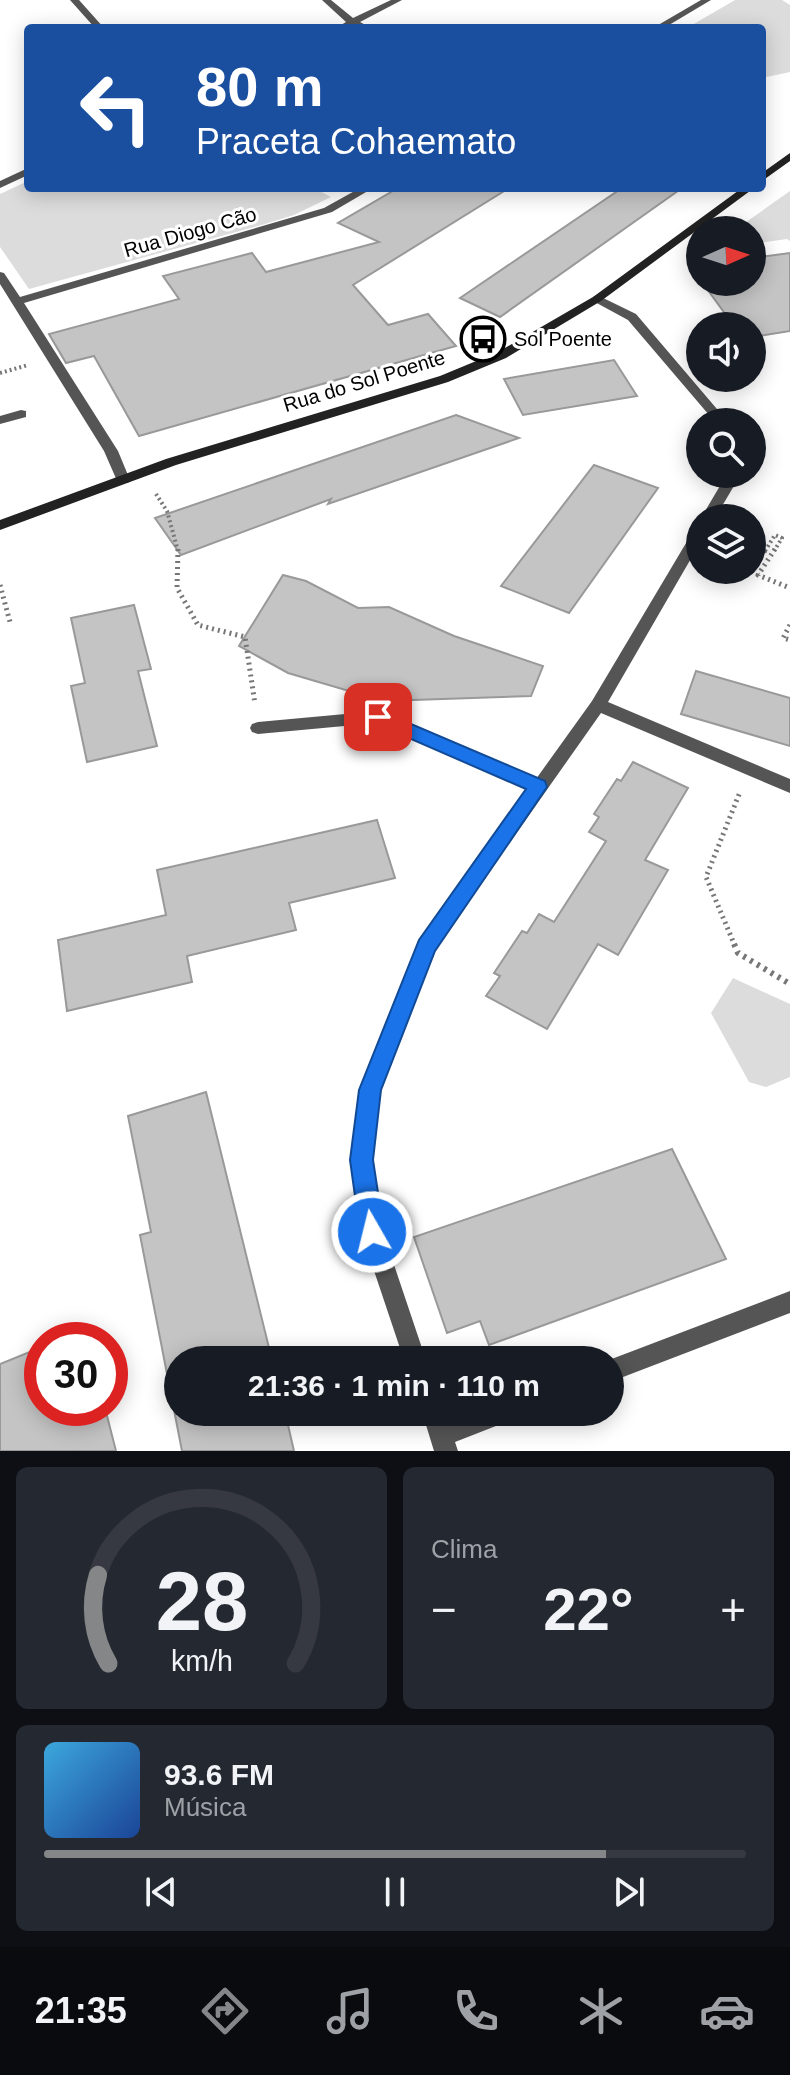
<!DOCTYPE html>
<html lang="pt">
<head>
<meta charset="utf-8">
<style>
	body { margin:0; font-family:Arial,sans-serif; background:#242831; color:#f1f3f6; height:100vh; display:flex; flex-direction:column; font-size:30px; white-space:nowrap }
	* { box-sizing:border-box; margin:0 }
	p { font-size:26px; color:#9ea1a6 }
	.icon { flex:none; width:44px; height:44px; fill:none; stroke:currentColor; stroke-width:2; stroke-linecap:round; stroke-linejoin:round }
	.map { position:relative; height:1451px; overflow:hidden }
	.panel { display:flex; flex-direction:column; gap:16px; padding:16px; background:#0d0f14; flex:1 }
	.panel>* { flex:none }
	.hud { position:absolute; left:24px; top:24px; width:742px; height:168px; border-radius:8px; box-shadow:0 4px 20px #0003; background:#1a4fa0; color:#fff; overflow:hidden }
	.needle { width:52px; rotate:87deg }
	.tools { position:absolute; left:686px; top:216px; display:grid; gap:16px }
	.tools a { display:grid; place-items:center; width:80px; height:80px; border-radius:50%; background:#171b24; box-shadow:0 4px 20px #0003; font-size:40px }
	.speed { position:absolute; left:24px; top:1322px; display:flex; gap:16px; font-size:40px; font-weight:700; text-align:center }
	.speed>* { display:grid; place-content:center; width:104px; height:104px; border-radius:50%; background:#171b24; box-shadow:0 4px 20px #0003; line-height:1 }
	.speed .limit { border:12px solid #d22; background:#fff; color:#111 }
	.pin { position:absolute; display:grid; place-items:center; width:68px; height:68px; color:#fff; margin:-34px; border-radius:16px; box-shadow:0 4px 12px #0006 }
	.me { position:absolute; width:88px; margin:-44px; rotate:352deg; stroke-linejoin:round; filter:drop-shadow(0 0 6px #0008) }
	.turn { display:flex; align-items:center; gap:28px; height:168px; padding:0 40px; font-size:36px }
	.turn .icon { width:104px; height:104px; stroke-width:2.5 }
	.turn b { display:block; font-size:56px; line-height:68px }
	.big { font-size:60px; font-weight:700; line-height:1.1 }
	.panel .tile { flex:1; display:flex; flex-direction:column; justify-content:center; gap:12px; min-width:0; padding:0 28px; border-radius:12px; background:#242831 }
	.panel .dial { align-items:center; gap:0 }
	.dial svg { height:208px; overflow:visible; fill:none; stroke:#363941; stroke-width:7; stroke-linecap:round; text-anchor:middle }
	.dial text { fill:#f1f3f6; stroke:none }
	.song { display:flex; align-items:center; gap:24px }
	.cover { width:96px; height:96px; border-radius:12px; background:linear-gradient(135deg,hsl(200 70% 55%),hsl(220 70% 35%)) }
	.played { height:8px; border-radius:4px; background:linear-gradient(90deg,#858687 80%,#363941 80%) }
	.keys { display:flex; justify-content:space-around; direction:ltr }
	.heat { display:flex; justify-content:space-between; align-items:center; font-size:44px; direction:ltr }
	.panel .tiles { flex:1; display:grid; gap:16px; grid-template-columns:1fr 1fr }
	.tile:last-child { grid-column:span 2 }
	.trip { position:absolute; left:164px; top:1346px; width:460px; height:80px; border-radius:40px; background:#171b24; box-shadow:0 4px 20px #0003; font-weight:700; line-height:80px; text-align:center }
	.menu { display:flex; height:128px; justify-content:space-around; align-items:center; background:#090b0e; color:#9ea1a6 }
	.menu .icon { width:56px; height:56px }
	.menu .on { color:#858687 }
	.menu b { font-size:36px; color:#f1f3f6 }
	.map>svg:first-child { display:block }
</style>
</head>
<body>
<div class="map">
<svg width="790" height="1451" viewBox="0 0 790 1451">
	<rect width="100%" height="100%" fill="#fff"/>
	<path fill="#dcdcdc" d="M735 0H782L790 5V72L762 78V28H687Z
		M28 181V188H314L331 197 294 215 265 224 29 289 0 247V194Z
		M790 191V241L787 239 752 244V230H735Z
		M733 978 790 1004V1077L766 1087 749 1082 711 1013Z"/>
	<path fill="#c4c4c4" stroke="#999" stroke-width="2" d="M398 188H509L353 285 388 325 428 314 456 346 139 436 94 356 66 363 49 334 179 299 163 276 252 253 266 272 379 242 338 223Z
		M622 188H682L500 317 460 298Z
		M790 253V331L752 337V326H734L702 282H752V258Z
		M614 360 637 396 523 415 504 379Z
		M456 415 519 438 328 504 331 499 181 555 155 518Z
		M594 465 658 488 569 613 501 586Z
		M283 575 306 581 358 608 389 607 454 636 543 666 531 696 383 701 288 673 239 646Z
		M134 605 151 669 138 671 157 746 87 762 71 686 85 683 71 618Z
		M696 671 790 698V746L681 714Z
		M633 762 688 788 645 860 668 870 618 955 598 944 547 1029 486 996 500 976 494 973 522 931 527 933 539 914 554 922 606 841 589 832 599 817 594 814 617 779 621 781Z
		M377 820 395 878 289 903 296 930 187 956 192 982 67 1011 58 940 166 915 157 870Z
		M206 1092 272 1360H178V1412H285L294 1451H182L140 1235 151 1232 128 1116Z
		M672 1149 726 1259 489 1345 480 1321 447 1333 414 1237Z
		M42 1347V1408H105L116 1451H0V1364Z"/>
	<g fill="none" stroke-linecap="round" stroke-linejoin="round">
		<path stroke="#777" stroke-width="4" stroke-dasharray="2 3" stroke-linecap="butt" d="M0 373 28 365
			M156 494 167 511 178 551
			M765 551 775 535 782 538 774 551"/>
		<path stroke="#777" stroke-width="5" stroke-dasharray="2 4" stroke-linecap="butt" d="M178 549 177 588 198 625 245 637 255 704
			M775 549 758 575 790 588
			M745 570 751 572 766 549
			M0 585 10 622
			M790 625 783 638 790 640
			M735 946 706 877 740 792"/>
		<path stroke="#777" stroke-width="6" stroke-dasharray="3 5" stroke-linecap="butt" d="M734 944 738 953 790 984"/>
		<path fill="#555" fill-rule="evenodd" d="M70 0H79L104 28H95Z
			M322 0H331L353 18 391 0H402L360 22 371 28 353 25 336 28 346 22Z
			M701 0H711L664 28H653Z
			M28 168V175L0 188V181Z
			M360 188H373L332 212 24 303 118 451 130 480 128 483H118L104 451 0 284V272L4 273 20 297 324 208Z
			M597 295 636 314 728 422H715L628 320 593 301V297Z
			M21 410 26 411V417L0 424V416Z
			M727 474H741L715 518H701Z
			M700 526V543L608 702 790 779V793L601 713 434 950 380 1090 372 1160 383 1232 426 1360H404L361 1232 352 1160 360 1090 420 940 528 790 377 723 258 734 252 732 250 728 252 724 258 722 378 711 536 779 592 701 695 528Z
			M790 1291V1313L610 1382 609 1360Z
			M422 1412H444L448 1422 473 1412H514L511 1420 455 1442 458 1451H434Z"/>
		<path fill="#222" fill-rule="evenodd" d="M790 153V161L762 181V173Z
			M742 188H754L601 301 506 358 448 382 176 465 0 530V520L166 459 440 376 498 352 593 297Z"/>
	</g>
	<path fill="#1a73e8" stroke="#114b97" stroke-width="2" d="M378 710 545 781 547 787 435 951 381 1090 373 1160 384 1232 380 1240 372 1244 364 1240 360 1232 350 1160 359 1090 419 940 526 789 372 722 369 717 372 712Z"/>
	<defs>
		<g id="bus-ring" transform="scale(2.3)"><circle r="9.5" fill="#fff" stroke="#000" stroke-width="1.5"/><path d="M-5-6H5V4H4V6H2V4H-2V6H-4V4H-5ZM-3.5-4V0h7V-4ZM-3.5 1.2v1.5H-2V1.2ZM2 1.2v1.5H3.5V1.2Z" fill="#000"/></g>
	</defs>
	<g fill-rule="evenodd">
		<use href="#bus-ring" x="483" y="339"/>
	</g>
	<g text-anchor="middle" stroke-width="6" stroke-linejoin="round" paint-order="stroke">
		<g font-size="20" fill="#000" stroke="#fff">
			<text transform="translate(190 232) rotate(-16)" y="7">Rua Diogo Cão</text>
			<text transform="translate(364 381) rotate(-17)" y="7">Rua do Sol Poente</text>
		</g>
		<g font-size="20" fill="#000" stroke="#fff" text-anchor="start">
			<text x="514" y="346">Sol Poente</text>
		</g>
	</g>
</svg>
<div class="tools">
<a><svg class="needle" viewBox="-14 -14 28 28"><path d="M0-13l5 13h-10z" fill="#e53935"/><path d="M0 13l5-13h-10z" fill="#9ea1a6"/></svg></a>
<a><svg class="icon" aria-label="sound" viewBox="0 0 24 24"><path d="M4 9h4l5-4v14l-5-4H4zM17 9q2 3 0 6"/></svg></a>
<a><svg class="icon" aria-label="search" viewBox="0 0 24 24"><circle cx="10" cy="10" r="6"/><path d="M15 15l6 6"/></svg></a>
<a><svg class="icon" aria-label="layers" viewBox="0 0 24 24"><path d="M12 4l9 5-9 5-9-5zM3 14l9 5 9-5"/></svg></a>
</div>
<div class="speed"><div class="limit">30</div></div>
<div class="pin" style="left:378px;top:717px;background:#d93025"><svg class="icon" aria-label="arrive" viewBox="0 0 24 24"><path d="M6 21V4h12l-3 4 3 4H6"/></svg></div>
<svg class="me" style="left:372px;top:1232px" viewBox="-20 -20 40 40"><circle r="17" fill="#1a73e8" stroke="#fff" stroke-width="3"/><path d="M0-11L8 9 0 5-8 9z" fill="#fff"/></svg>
<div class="trip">21:36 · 1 min · 110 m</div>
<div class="hud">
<div class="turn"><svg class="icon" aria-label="left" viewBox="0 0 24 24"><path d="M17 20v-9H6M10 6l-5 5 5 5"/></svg><div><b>80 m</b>Praceta Cohaemato</div></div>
</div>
</div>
<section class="panel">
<div class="tiles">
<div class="tile dial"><svg viewBox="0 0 100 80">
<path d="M14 69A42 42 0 1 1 86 69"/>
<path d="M14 69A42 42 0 0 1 10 35" stroke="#858687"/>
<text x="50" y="56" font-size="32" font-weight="700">28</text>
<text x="50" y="72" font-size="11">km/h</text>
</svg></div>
<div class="tile"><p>Clima</p>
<div class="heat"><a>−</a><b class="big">22°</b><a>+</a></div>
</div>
<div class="tile">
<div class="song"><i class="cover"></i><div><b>93.6 FM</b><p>Música</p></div></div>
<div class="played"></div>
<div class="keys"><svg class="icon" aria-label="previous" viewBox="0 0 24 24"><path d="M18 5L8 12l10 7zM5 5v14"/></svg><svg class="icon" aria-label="pause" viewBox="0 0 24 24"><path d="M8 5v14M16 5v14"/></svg><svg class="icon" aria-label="next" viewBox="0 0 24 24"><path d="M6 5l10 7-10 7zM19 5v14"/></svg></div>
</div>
</div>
</section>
<nav class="menu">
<b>21:35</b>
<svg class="icon on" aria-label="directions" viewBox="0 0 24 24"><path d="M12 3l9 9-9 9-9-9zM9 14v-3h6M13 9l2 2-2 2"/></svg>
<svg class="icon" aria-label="music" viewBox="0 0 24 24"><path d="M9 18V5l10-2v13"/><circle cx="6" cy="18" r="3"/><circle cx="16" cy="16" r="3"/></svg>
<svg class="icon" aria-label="phone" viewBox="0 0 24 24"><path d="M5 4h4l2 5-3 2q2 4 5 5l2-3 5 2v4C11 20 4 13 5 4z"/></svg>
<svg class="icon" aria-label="climate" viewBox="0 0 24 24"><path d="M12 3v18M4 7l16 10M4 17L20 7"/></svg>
<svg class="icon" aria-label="car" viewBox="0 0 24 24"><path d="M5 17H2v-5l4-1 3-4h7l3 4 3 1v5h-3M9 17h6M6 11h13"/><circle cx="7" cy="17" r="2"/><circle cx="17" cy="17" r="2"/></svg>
</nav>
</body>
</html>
